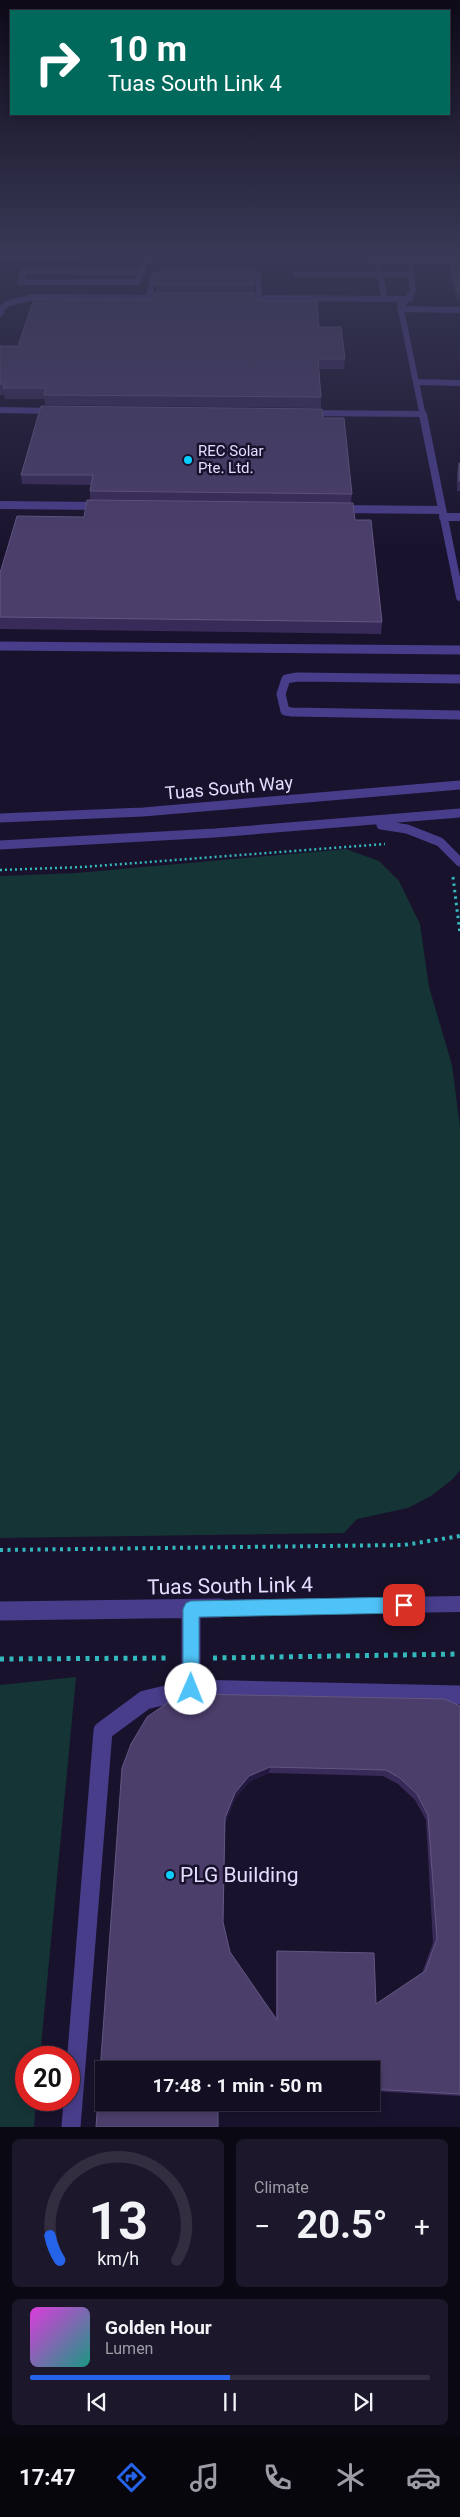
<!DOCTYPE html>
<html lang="en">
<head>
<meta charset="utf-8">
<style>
	body { margin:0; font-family:Roboto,sans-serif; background:#1c172a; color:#f1f3f6; height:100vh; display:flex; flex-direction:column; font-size:19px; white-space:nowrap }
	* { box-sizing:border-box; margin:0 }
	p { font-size:16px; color:#9d9ca5 }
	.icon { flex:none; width:28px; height:28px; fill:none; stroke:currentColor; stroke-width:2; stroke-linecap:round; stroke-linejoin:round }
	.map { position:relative; height:2127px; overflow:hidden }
	.details { display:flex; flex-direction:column; gap:12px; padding:12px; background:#0a0812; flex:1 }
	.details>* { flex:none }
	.guide { position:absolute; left:10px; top:10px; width:440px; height:105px; border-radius:0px; box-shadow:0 2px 8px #0003,0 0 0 1px #322e3f; background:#00695c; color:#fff; overflow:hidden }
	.speed { position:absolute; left:15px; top:2046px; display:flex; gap:10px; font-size:25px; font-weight:700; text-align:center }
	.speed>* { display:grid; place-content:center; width:65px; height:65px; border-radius:50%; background:#130e21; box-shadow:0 2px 8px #0003,0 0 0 1px #322e3f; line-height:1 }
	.speed .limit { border:8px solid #d22; background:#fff; color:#111 }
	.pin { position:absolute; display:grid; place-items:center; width:42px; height:42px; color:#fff; margin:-21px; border-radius:10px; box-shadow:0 2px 8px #0006 }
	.me { position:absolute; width:55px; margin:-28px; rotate:1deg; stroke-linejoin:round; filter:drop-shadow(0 0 4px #0008) }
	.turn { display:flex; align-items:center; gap:18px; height:105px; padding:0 15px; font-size:22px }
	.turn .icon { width:65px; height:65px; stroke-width:2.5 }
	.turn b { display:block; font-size:35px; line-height:42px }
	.big { font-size:38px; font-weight:700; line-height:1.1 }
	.details .widget { flex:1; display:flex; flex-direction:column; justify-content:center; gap:8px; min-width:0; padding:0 18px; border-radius:8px; background:#1c172a }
	.details .dial { align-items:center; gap:0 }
	.dial svg { height:130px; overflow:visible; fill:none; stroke:#322e3f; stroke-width:7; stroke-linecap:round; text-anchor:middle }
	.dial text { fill:#f1f3f6; stroke:none }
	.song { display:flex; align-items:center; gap:15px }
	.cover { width:60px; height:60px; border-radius:8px; background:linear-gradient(135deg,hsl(300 70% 55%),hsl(170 70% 35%)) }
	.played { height:5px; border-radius:2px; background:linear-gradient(90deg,#2563eb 50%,#322e3f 50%) }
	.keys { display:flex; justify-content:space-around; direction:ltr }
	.heat { display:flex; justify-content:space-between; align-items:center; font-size:28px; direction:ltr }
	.details .tiles { flex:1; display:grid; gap:12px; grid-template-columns:1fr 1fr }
	.widget:last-child { grid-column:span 2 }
	.trip { position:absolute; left:95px; top:2061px; width:285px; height:50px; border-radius:0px; background:#130e21; box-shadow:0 2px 8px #0003,0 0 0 1px #322e3f; font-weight:700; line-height:50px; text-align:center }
	.menu { display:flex; height:80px; justify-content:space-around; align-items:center; background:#08060d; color:#9d9ca5 }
	.menu .icon { width:35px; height:35px }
	.menu .on { color:#2563eb }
	.menu b { font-size:22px; color:#f1f3f6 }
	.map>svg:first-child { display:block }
</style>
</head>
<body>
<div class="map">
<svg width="460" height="2127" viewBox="0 0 460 2127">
	<rect width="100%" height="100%" fill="#19122c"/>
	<path fill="#153436" d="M346 849 379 861 399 881 420 924 429 987 452 1065 460 1127V1470L453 1479 431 1496 408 1508 357 1519 344 1533 0 1538V876L76 873Z
		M76 1677 40 2057 26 2058V2100H36L34 2127H0V1685Z"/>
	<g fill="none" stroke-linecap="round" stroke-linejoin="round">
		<path stroke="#32b8bd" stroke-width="2.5" stroke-dasharray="2 3" stroke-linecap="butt" d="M0 870 83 867 385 844"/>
		<path stroke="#32b8bd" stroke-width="3" stroke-dasharray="2.5 4" stroke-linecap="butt" d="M453 877 460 934"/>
		<path stroke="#32b8bd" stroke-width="4" stroke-dasharray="3 4.5" stroke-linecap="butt" d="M0 1550 404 1545 460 1536"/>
		<path stroke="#32b8bd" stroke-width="5" stroke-dasharray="4 5.5" stroke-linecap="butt" d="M213 1658 460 1654
			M0 1659 169 1658"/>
		<path stroke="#483d8a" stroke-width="6" d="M0 258 460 261
			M378 267 385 299
			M24 271 141 272 138 282H20Z
			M141 272H143
			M141 272 145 259
			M237 273 258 274 259 298
			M296 274H412
			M149 297 154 274 174 272
			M238 298 410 299
			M404 303 413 291 410 266
			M400 305 423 416
			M400 309 460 310
			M0 314 3 307 9 303 35 297 171 298
			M416 382 460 383
			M0 410 55 411
			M305 413 422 414"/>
		<path stroke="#483d8a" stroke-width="8" d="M423 415 460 597
			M0 505 102 506
			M337 509 442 510
			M443 517H460"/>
		<path stroke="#483d8a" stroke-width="9" d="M0 646 460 650
			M460 679 297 677 286 679 281 694 285 711 292 712 460 715
			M0 818 143 812 460 785
			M381 825 407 829 440 842 460 862
			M0 845 215 833 460 813"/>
		<path stroke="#483d8a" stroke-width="16" d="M138 1609 460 1604"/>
		<path stroke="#483d8a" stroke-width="19" d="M191 1609V1689
			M0 1611 220 1608
			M71 2127 103 1731 145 1700 191 1689 460 1695"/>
	</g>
	<path fill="#392b59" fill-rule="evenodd" d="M450 263H460V301H457L449 271Z
		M155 285H254V293H156Z
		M154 300 256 301 319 327 345 359 344 369H319L321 397V408L45 405 44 399H5L4 395H0V346H18Z
		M323 418 352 494 351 503 355 520 382 622 381 634 0 629V573L84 517 90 500V491L91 485 22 484 21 475Z
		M459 463H460V491H457V472Z
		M460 1706V2096L371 2091V2070H104L122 1768ZM269 1773 383 1776 398 1784 415 1800 426 1820 433 1943 422 1973 376 2004 277 1951 276 1955V2018L230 1952 223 1923 225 1824 235 1799 249 1782Z"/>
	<path fill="#241940" d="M270 1767 269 1773 249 1782 235 1799 225 1824V1818L235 1793 249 1776Z"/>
	<path fill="#4b3e6b" stroke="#635782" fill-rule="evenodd" d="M450 263H460V293H458Z
		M159 270H253L254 285H155Z
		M154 293H255L256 301H317L319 327H341L345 359H318L321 397 44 395 46 388H3L5 384H0V346H18L34 299 154 300Z
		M41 406 322 409 323 418H344L352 494 90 491 93 475H21Z
		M459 463H460V481H459Z
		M87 500 353 503 355 520H371L382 622 0 617V573L17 516 84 517Z
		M192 1694 445 1699 460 1706V2094L371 2089V2070H104V2102H222L218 2109V2127H96L122 1768 131 1744 147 1717 173 1699ZM270 1767 386 1770 400 1778 417 1794 428 1815 437 1939 425 1971 376 2004 374 1953 277 1951V2020L230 1952 223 1922 225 1818 235 1793 249 1776Z"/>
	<linearGradient id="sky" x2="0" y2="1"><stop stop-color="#0e0a18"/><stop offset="0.46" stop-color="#383956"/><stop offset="1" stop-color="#383956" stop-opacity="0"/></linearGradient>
	<rect width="460" height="553" fill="url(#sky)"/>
	<path fill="#4fc3f7" stroke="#337fa1" d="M404 1597 409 1600 412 1605 409 1611 404 1613 199 1617V1689L197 1695 191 1697 185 1695 183 1689V1609L186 1603 191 1601Z"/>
	<g fill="#0acdfd" stroke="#19122c" stroke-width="2">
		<circle cx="188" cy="460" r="5"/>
		<circle cx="170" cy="1875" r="5"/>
	</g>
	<g text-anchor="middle" stroke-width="5" stroke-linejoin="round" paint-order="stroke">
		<g font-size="15" fill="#e4ddff" stroke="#19122c" text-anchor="start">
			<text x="198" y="456">REC Solar<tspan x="198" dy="17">Pte. Ltd.</tspan></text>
		</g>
		<g font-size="18" fill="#e4ddff" stroke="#19122c">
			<text transform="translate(229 788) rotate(-5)" y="6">Tuas South Way</text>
		</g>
		<g font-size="21" fill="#e4ddff" stroke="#19122c">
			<text transform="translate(230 1586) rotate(-1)" y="7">Tuas South Link 4</text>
		</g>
		<g font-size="21" fill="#e4ddff" stroke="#19122c" text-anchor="start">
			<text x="180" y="1882">PLG Building</text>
		</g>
	</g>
</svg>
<div class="speed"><div class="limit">20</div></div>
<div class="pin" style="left:404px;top:1605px;background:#d93025"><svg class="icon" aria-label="arrive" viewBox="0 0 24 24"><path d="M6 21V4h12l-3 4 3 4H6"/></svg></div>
<svg class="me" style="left:191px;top:1689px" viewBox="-20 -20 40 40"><circle r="19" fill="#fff"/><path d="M0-13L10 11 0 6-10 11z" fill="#4fc3f7"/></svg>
<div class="trip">17:48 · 1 min · 50 m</div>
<div class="guide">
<div class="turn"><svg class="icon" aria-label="right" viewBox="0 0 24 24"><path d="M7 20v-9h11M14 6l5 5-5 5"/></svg><div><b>10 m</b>Tuas South Link 4</div></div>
</div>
</div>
<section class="details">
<div class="tiles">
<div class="widget dial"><svg viewBox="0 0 100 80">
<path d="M14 69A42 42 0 1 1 86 69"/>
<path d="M14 69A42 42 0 0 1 8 54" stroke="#2563eb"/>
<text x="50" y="56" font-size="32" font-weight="700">13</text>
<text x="50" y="72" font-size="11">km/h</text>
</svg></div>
<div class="widget"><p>Climate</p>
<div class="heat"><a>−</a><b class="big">20.5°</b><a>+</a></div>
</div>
<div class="widget">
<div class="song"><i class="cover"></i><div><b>Golden Hour</b><p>Lumen</p></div></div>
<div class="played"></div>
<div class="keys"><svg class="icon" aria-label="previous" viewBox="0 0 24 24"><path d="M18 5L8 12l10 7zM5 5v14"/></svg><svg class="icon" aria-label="pause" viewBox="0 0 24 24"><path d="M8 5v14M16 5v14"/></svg><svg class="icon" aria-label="next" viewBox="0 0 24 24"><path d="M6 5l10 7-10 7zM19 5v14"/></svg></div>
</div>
</div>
</section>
<nav class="menu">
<b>17:47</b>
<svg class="icon on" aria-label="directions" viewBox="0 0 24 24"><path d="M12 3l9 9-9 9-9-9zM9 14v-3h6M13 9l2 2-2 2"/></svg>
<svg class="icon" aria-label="music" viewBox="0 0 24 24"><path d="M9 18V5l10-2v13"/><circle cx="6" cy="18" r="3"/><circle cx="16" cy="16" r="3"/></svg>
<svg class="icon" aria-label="phone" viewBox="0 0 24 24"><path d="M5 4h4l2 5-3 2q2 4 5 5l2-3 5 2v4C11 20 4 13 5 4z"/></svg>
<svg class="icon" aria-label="climate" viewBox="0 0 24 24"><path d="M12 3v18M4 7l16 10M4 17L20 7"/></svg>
<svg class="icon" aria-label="car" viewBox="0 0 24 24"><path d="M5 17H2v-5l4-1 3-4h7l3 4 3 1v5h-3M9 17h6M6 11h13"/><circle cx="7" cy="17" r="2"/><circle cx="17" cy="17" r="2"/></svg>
</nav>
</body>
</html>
